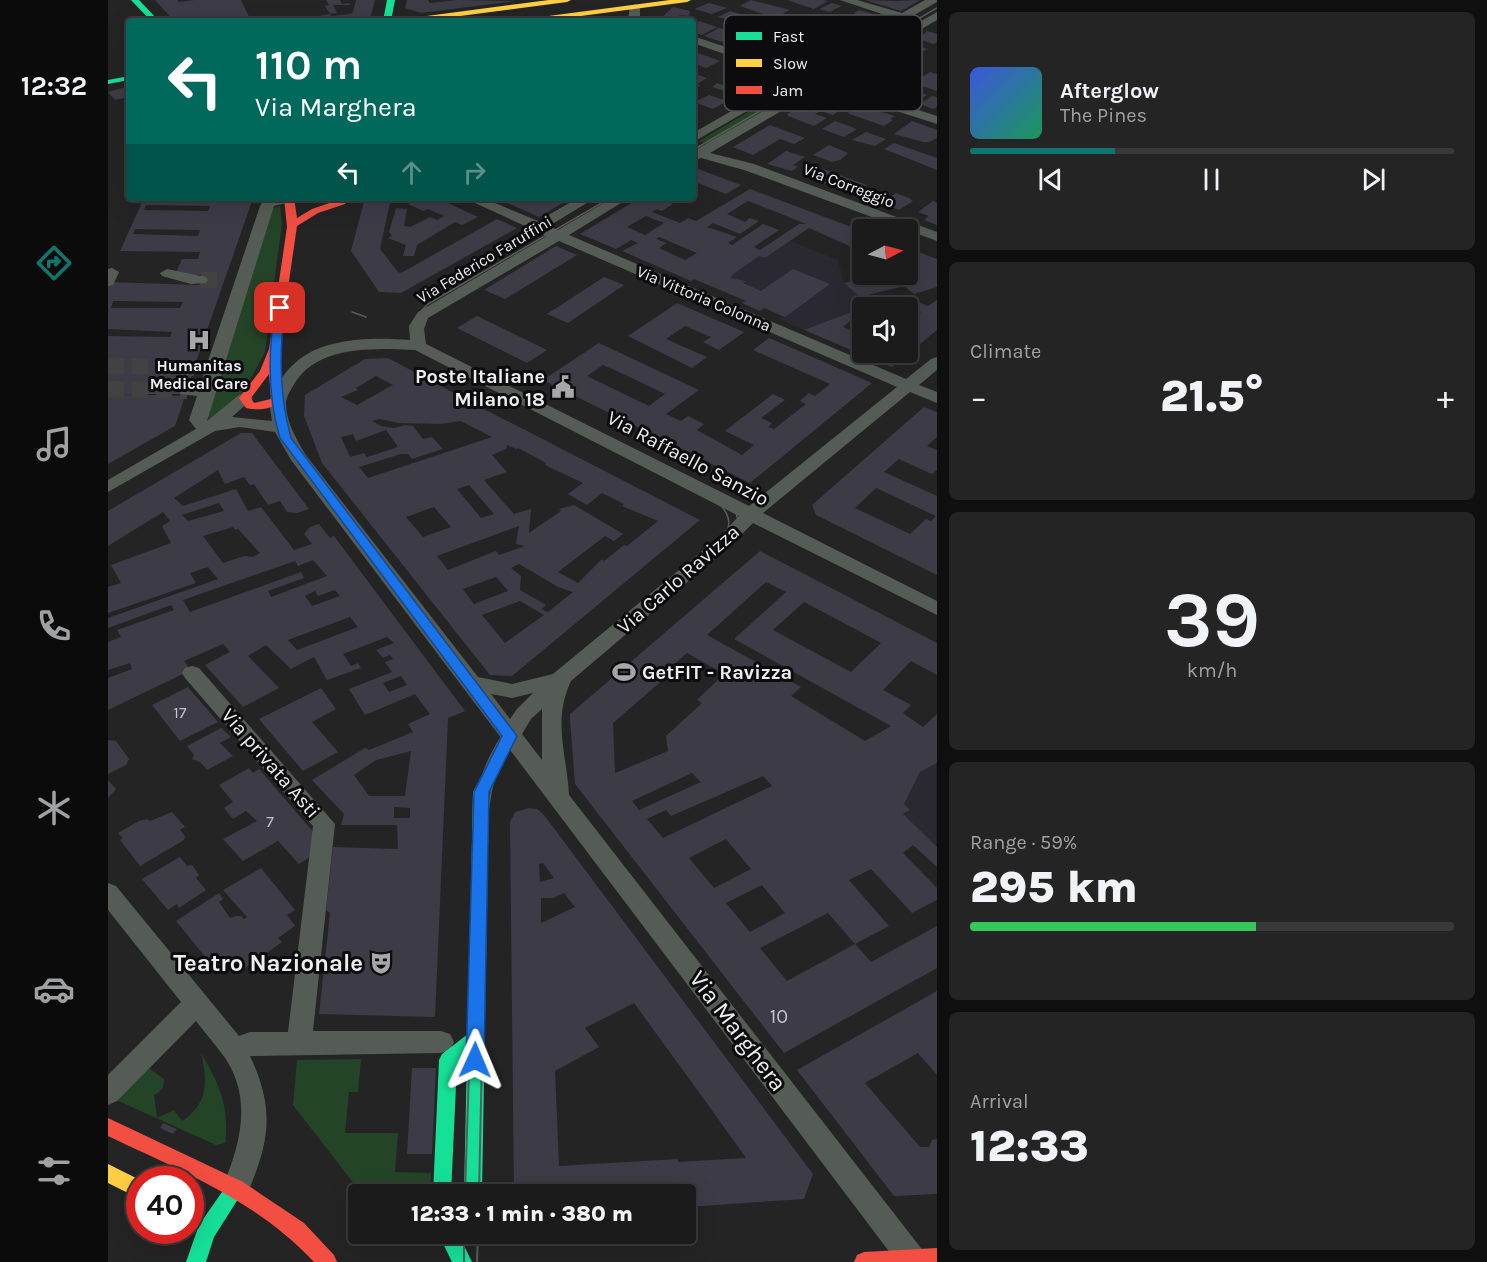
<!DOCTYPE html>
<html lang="en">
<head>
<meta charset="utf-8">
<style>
	body { margin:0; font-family:Karla,sans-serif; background:#242425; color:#f1f3f6; height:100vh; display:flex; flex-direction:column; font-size:22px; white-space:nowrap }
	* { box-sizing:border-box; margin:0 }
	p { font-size:20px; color:#a0a1a3 }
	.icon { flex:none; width:33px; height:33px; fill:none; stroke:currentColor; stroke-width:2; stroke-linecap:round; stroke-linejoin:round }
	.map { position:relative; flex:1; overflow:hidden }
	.details { display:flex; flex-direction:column; gap:12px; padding:12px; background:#0f0f0f; width:550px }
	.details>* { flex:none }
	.banner { position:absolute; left:18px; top:18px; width:570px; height:183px; border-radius:6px; box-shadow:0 6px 24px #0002,0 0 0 2px #39393b; background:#00695c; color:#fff; overflow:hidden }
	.needle { width:39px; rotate:84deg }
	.controls { position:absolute; left:744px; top:219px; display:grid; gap:12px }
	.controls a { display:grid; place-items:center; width:66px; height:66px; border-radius:6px; background:#1b1b1c; box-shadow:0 6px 24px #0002,0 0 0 2px #39393b; font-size:30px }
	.speed { position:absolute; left:18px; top:1166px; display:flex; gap:12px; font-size:30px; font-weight:700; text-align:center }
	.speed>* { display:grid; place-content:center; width:78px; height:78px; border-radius:50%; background:#1b1b1c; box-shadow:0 6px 24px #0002,0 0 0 2px #39393b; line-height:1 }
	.speed .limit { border:9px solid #d22; background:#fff; color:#111 }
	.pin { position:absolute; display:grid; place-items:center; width:51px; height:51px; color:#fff; margin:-26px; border-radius:12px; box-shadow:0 3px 9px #0006 }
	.me { position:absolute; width:66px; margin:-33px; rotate:1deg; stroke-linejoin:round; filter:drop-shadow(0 0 4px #0008) }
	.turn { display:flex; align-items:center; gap:21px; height:126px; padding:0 30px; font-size:27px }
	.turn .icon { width:78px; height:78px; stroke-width:2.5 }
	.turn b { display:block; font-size:42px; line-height:51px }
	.lanes { display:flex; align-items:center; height:57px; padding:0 30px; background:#0003; justify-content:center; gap:30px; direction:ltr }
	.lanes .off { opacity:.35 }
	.big { font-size:45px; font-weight:800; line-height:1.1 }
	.details .tile { flex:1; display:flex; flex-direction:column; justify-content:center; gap:9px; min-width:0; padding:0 21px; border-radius:9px; background:#242425 }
	.details .dial { align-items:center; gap:0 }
	.dial b { font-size:78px; line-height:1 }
	.song { display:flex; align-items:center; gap:18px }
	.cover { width:72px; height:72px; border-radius:9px; background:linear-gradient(135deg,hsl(230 70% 55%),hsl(150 70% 35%)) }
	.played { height:6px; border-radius:3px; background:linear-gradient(90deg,#0f766e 30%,#39393b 30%) }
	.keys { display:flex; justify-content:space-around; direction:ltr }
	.heat { display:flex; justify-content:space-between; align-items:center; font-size:33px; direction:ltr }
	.charge { height:9px; border-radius:4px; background:linear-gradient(90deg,#34c759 59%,#39393b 0) }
	.trip { position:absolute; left:240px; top:1184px; width:348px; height:60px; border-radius:6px; background:#1b1b1c; box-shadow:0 6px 24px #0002,0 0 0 2px #39393b; font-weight:800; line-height:60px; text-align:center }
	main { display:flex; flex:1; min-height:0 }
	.dock { display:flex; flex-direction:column; width:108px; justify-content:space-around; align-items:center; background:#0b0b0b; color:#a0a1a3 }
	.dock .icon { width:42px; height:42px }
	.dock .active { color:#0f766e }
	.dock b { font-size:27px; color:#f1f3f6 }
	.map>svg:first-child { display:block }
</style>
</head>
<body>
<main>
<nav class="dock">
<b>12:32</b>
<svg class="icon active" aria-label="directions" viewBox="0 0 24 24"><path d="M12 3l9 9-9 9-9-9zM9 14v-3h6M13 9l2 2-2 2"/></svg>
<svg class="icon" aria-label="music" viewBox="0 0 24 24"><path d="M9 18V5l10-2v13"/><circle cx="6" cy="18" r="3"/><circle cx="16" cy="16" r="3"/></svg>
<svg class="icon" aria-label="phone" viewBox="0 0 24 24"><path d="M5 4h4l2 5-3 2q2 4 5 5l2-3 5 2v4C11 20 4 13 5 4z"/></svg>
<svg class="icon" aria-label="climate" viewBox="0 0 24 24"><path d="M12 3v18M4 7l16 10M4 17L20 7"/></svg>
<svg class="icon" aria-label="car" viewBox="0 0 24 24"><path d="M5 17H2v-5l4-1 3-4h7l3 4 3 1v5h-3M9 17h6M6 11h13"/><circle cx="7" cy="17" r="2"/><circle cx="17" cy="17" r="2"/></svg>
<svg class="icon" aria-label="filters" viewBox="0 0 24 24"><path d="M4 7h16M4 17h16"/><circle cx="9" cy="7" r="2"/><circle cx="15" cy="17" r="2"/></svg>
</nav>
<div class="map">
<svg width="829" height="1262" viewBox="0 0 829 1262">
	<rect width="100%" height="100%" fill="#242425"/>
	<path fill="#2a2931" d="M610 239 657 258 682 241 730 260 736 283 752 297 758 307 696 330 671 319 676 317 656 308 652 311 634 303 637 300 586 279 583 281 560 271Z
		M828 763V847L795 815 802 810 796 804 812 772Z"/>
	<path fill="#244427" d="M803 16 815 20 706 82 697 79Z
		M690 83 699 86 600 144 591 141Z
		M172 206 174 223 157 352 135 393 101 420 97 411 162 209Z
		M93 1053C111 1083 122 1108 117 1143L108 1145 8 1100 32 1070 42 1069 56 1079C56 1088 54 1091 46 1095L49 1118 66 1110 74 1121C100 1104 100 1081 93 1053Z
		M253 1059 250 1092H241L237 1133H290L287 1172 323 1173 322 1194H254L185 1105 189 1060Z"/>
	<path fill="#3d3b46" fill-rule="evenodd" d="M47 0H69L71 2 86 0H133L143 21H66Z
		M218 0H232L234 4 241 3 242 5H225L229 13 222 14 217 6 221 5Z
		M248 0H267L262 19 243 21H182L222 14 223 16 243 14 245 12Z
		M299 0H320L322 3 349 0 408 1 313 13 297 8Z
		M643 0 682 10 675 13 685 17 679 20H672L632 6Z
		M679 0H716L720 1 706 9Z
		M757 0 787 1 812 0 793 11Z
		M601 3 619 8 604 14 586 9Z
		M724 3 734 6 721 12 711 9Z
		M565 7 582 11 581 16 571 15 575 19 569 18 568 21 551 20Z
		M751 10 776 17 765 24 750 19 746 13Z
		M622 11 633 14 621 20 610 17Z
		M497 16 509 21H474V20Z
		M591 21 609 27 594 35 585 32V25Z
		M611 28 629 34 614 42 596 36Z
		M819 31 829 34V42L825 44 811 39Z
		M798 42 819 49 801 59 779 52Z
		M585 54H593L612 61 598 68 585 63Z
		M625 63 669 77 653 84 614 69Z
		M822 72 829 74V91L805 83Z
		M590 75 599 78 589 84 593 85 585 90V78Z
		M628 82 649 89 636 97 604 87 609 83 620 87Z
		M21 86V97L7 100 0 92Z
		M793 86 819 95 804 104 778 95Z
		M601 95 619 101 605 109 586 102Z
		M824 96 829 97V107L825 109 812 104Z
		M709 98 738 106 725 115 713 111 707 114 719 118 706 126 680 116 679 114 691 108 701 112 707 108 698 105Z
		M757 106 767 110 787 116 782 119 785 120 776 126 739 113Z
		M727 121 749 129 736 137 714 129Z
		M804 121 829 130V138L821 142H815L786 134Z
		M662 125 697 138 686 144 672 139 645 155 625 147Z
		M758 132 778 139 767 146 744 140Z
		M786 143 829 158V170L776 149Z
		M721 145 740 153 732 160 724 162 705 155Z
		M678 151 697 157 685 165 690 167 684 171 659 164Z
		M585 167 633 185 618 194 590 183 585 187Z
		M715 169 759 185 745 194 701 177Z
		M642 189 754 231V247L749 245 746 248 701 228 657 258 651 256 624 275 622 278 638 281 635 283 653 291 685 269 722 284 677 317 656 308 652 311 634 303 638 301 586 279 583 281 514 251 530 243 523 240 508 249 472 234 532 198H578L570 202 564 200 560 202 565 204 554 211 549 209 544 212 572 223 580 218 588 221ZM640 201 666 211 698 224H691L652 250 646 247 671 230 655 224 624 245 620 243 629 237 599 227 605 223 632 234 651 221 642 218 637 222 619 214ZM538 216 556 223 537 235 519 227ZM551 237 589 253 577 260 551 248 559 243 548 239Z
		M788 193 801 198 805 201 791 210 773 203Z
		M36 198H145L88 362 41 361 88 363 78 394H13L77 396 67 426 0 464V336L62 337 64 332 0 329V282L91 285 95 275H67L74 259H90L92 252 12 251ZM38 205 102 206 100 211 36 210ZM27 229 92 230 90 236 25 234ZM5 301 75 302 72 308H3Z
		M257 198H283L272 249 290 272 293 273 389 219 409 228 293 293 271 292 243 251Z
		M311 198H329L370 217 354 225 347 222 309 245 306 256H295L298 245 280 238 284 236 281 232 288 208 299 209 296 226 302 227 322 217 329 220 336 216 320 209 315 211 300 204Z
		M388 198 421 200 463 198 431 217Z
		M825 201 829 203V225L816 220 821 216 810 212Z
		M448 246 469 255 397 299 376 290Z
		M800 248 829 259V287L806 294 796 286 752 297 736 283 771 274H800Z
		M496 277 516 285 460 323 439 314Z
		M794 296 820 306 829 300V330L784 367 696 330 754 308V319L742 321 735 327 754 335V352H800V323L813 312 781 300Z
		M569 303 636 332 611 350 595 342 603 337 577 326 558 339 599 357 584 368 520 336Z
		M369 316 439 350 419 363 349 328Z
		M661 338 764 383 642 483 435 380 491 343 591 390 558 414 573 421 580 416 596 424 589 430 634 455 646 445 617 431 665 394 677 400 653 418 664 423 660 427 666 429 698 404 692 401 701 393 707 396 722 384 645 350ZM495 365 509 371 557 394 541 406 479 376Z
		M280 358 374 408 592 520 404 676 382 675 214 463 196 416 197 395 257 359ZM268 376 285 385 249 405 233 397 250 390 248 388ZM271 419 291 423 332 424 353 421 384 437 260 478 251 467 293 454H300L304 459 335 449 324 437 315 439 305 426 297 425 286 428 273 426 264 421ZM278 430 290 447 259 457 256 453 242 457 233 437 245 434 248 441ZM399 445 408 449 410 448 438 463 437 465 475 483 460 494 479 505 494 493 516 504 514 506 550 521 519 546 516 545 496 561 494 559 470 583 450 572 497 536 506 541 515 534 466 505 451 509 453 511 421 533 423 509 406 514 376 480 399 472 384 455 398 449ZM361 485 386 514 373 518 349 489ZM326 507 343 527 315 537 298 517ZM411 526 408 544 417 546 391 555 388 551 340 570 329 556ZM411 564 450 587 465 592 440 612 433 609 438 605 412 590 413 576 403 568ZM388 577 400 591 366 604 355 589ZM412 601 436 615 397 643 374 615Z
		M816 407 829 412V437L819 446 829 450V470L824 474 791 459 776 472 829 496V575L708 515 704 505ZM768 488 828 516 823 521 818 519 802 534 747 508Z
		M133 433H144L201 509 189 513 179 512 172 501 160 505 146 484 142 485 136 477 117 484 110 470 66 498 75 506 128 489 140 511 153 507 186 550 204 544 196 534 202 527 211 524 222 538 226 536 357 711 340 718 327 1017 211 1014 222 913 218 910 225 847 290 849 289 825H233L236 814 204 780 257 748 261 750 305 732 300 724 322 714 307 694 257 715 241 689 284 672 277 662 285 659 282 655 275 658 268 650 286 643 279 637 235 654 243 666 250 663 253 668 219 680 206 657 183 669 158 645 140 656 171 688 135 707 97 665 122 652 115 644 76 661 83 670 0 710V678L24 669 22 663 0 670V642L13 637 9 630 66 610 63 605 0 628V618L110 579 100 567 82 573 88 583 0 613V587L13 583 3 565 63 543 54 526 62 521 55 512 0 546V511ZM111 503 116 511 80 521 74 515ZM125 527 127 530 130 529 152 553 145 557 136 556 115 563 95 536ZM205 560 219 576 163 597 160 591 196 578 193 572 82 612 75 600 187 561 190 566ZM227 590 232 596 204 606 197 596 207 591 210 596ZM242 617 250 627 189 650 180 640ZM293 676 299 685 281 692 275 683ZM303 751 297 796H261L246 775 268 760ZM286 807 302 808V818H286Z
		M652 551 829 643V675L803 661 775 690 803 705 795 713 815 727 829 714V763L812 772 796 804 802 810 795 814 829 847V867L805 845 795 853 829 888V900L804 913 763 869 741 880 781 926 747 944 720 913 652 948 679 981 747 944 763 962 829 926V968L676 1053 467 784 462 719V714ZM658 582 678 592 626 639 783 726 757 741 683 696 693 687 599 635ZM696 602 749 630 773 643 743 672 665 630ZM579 653 616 674 589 700 594 703 558 736 560 751 507 773 505 723 557 678 553 676ZM584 773 593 782 531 810 524 801ZM655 776 664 786 555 838 539 819 558 810 563 816ZM618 839 643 869 606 888 581 858ZM654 885 677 913 642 932 618 903Z
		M80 687 110 722 72 741 44 705Z
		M213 688 228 709 204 722 230 752 195 771 151 719Z
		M113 728 123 737 112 743 125 756 99 770 92 762 84 759 86 755 79 746Z
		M0 740 8 741 21 759 18 765 0 774Z
		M141 768 145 773 151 769 207 834 205 855 191 864 170 841 135 861 115 839 149 821 138 811 125 819 116 808 125 802 111 785Z
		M0 780 8 789 0 798Z
		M421 808 429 809 436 815 705 1174 696 1199 578 1207V1194H406L402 822 407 812ZM435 863 446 878 432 882 431 864ZM456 893 467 907 433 923V898H445ZM526 1003 598 1102 638 1158 570 1162V1159L451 1166 447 1071 491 1047 477 1028Z
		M64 812 77 827 72 830 77 836 76 840 32 866 12 840 15 838 10 833 31 821 39 819 42 821Z
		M72 857 79 866 84 865 91 875 88 878 98 890 71 908 69 904 60 910 34 879Z
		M153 868 187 910 179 915 187 926 170 938 174 942 130 973 125 966 111 974 68 921 111 893 115 899 111 902 122 918 127 916H133L136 919 139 917 115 890Z
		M829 991V1075L810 1053 757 1083 812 1147H821L824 1140 829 1139V1194L786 1196 689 1070Z
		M304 1068H328L324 1154H299Z
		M55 1123 69 1129 65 1134 52 1128Z"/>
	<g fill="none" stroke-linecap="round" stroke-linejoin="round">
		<path stroke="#424243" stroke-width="16" stroke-dasharray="16 8" stroke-linecap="butt" d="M93 280H117
			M0 366 86 368
			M0 389 79 391"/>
		<path fill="#555c55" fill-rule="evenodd" d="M732 0H749L794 13 817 0H829V2L585 142V133L683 77 585 43V36L692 72 786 18Z
			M527 4 532 7V17L537 21H523L520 18 522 7Z
			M829 12V20L723 82 829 116V124L714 87 602 153 646 164 829 232V241L636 170 593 158 585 161V148L589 149Z
			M157 198H189L187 201 166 206 99 421 131 395 137 393 145 398 124 417 164 421 161 401C168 387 175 373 187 363 215 337 266 337 302 340L301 326 310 312 439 236 356 198H375L430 221 470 198H487L441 226 450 230 504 198H521L461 235 798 379 823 359 829 357V370L811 385 829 392V403L802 392 655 513 829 601V615L645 523 623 545 463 681C444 721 459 755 461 795L816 1252 820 1262H789L183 460 167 432 132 427 107 431 0 492V480L88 429 81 420 89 396 73 394 71 391 79 386 92 387 96 373 80 371 78 368 86 363 99 364 152 206ZM451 241 789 387 641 506 318 344 316 329 320 318ZM283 349 307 350 631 516 611 537 445 674 404 684 370 677 197 454C188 438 178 422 178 403 178 398 182 391 185 386 205 351 246 349 283 349ZM425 693 409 709 402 719 383 694 404 698ZM434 709V760L414 734 423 719Z
			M4 268 11 272 5 285 0 286V269Z
			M59 269 98 277 100 280 98 283 83 284 54 276 52 273Z
			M84 666 91 668 227 824 205 1031H333L342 1034 346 1042 342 1050 333 1053 142 1056C168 1111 161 1143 138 1197L128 1201 118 1197 114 1188C132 1146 145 1099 117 1058 108 1045 97 1033 88 1021L9 1101 0 1105V1075L73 1002 0 910V883L8 886 131 1036 142 1032H180L205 826 77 678 74 673 77 668Z"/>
		<path fill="#16e098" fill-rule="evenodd" d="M23 0H31L51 21H43Z
			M279 0H287L283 21H275Z
			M21 76V80L0 84V80Z
			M402 731 407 732 409 736 381 792 374 1194H356L359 1056 349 1064 343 1194H325L331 1060 334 1054 360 1034 365 792 397 732Z
			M128 1179 135 1182 137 1188 106 1237 98 1262H78L91 1225 121 1182Z
			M330 1233H350L364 1262H344Z"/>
		<path fill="#ffcf43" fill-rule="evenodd" d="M441 0H463L459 2 314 21H292L296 19Z
			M562 0H583L579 2 435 21 429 19 433 17Z
			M0 1164 32 1180V1199L0 1183Z"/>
		<path fill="#f24e42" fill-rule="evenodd" d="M176 198H186L189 218 204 209 230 200V198H240L237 204 210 213 189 226 171 350 175 401C164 409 151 411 138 408L131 398 152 371 161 349 179 227ZM161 374 163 399 146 403 143 398Z
			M0 1118 135 1182 196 1223 226 1255 229 1262H206C148 1200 75 1172 0 1136Z
			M829 1248V1262H746L749 1255 756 1252Z"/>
		<path stroke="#5a5c5b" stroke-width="1.5" d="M585 150 829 8
			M244 312 258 317
			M607 500C621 511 626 525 614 540
			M369 827C369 816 368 804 370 793 376 761 395 730 417 706
			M379 827C381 777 395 745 428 707L625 540C636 521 628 506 611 494L319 348C303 333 304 318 320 304L502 198"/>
		<path stroke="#5a5c5b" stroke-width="2" d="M357 1194 369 825
			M371 1194 379 825
			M356 1233V1262
			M369 1262 370 1233"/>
	</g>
	<path fill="#1a73e8" stroke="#114b97" stroke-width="1.5" d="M172 304 177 308C171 352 171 395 183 438L409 736 381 792 376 1060 373 1066 367 1068 361 1066 358 1060 366 792 394 736 172 438C159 395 160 352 167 308Z"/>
	<defs>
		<g id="hospital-bare" transform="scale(1.8)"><path d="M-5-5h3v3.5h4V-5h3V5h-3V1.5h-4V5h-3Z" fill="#a7a7a9" stroke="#0c0c0e" stroke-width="2.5" paint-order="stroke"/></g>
		<g id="civic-bare" transform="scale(1.8)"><path d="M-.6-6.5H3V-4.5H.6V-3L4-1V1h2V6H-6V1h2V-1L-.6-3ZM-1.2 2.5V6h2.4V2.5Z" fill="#a7a7a9" stroke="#0c0c0e" stroke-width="2.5" paint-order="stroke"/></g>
		<g id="stadium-bare" transform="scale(1.8)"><path d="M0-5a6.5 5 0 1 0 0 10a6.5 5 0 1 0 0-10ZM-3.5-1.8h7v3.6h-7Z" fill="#a7a7a9" stroke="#0c0c0e" stroke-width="2.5" paint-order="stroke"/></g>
		<g id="theatre-bare" transform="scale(1.8)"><path d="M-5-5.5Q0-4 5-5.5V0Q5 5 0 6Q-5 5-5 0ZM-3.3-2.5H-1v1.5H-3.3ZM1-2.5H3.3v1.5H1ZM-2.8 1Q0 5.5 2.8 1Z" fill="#a7a7a9" stroke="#0c0c0e" stroke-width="2.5" paint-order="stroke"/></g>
	</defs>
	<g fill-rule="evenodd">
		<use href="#hospital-bare" x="91" y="340"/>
		<use href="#civic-bare" x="455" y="387"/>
		<use href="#stadium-bare" x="516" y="672"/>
		<use href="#theatre-bare" x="273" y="963"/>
	</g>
	<g text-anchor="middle" stroke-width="6" stroke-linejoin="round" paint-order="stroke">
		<g font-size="16" fill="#eeeef0" stroke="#0c0c0e">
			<text transform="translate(741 185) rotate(21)" y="6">Via Correggio</text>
			<text transform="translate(376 259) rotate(-31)" y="6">Via Federico Faruffini</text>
			<text transform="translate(596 298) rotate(23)" y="6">Via Vittoria Colonna</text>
		</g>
		<g font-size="16" font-weight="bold" fill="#eeeef0" stroke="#0c0c0e">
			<text x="91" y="371">Humanitas<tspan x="91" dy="18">Medical Care</tspan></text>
		</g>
		<g font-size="16" fill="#c2c1c6">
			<text x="72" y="718">17</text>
			<text x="162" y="827">7</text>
		</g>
		<g font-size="20" font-weight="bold" fill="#eeeef0" stroke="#0c0c0e" text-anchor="end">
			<text x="437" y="383">Poste Italiane<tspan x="437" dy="23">Milano 18</tspan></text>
			<text x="534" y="679" text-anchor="start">GetFIT - Ravizza</text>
		</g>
		<g font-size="20" fill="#eeeef0" stroke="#0c0c0e">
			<text transform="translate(580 458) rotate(28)" y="7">Via Raffaello Sanzio</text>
			<text transform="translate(570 579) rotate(-41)" y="7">Via Carlo Ravizza</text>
			<text transform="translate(163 763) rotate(49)" y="7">Via privata Asti</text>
		</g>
		<g font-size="20" fill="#c2c1c6">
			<text x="671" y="1023">10</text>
		</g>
		<g font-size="24" font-weight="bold" fill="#eeeef0" stroke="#0c0c0e" text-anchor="end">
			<text x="255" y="971">Teatro Nazionale</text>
		</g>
		<g font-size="24" fill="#eeeef0" stroke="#0c0c0e">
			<text transform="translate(630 1031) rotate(53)" y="8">Via Marghera</text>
		</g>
	</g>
	<rect x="616" y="15" width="198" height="96" rx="9" fill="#0c0c0e" stroke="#505052" stroke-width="1.5"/>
	<rect x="628" y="32" width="26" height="8" fill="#16e098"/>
	<rect x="628" y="59" width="26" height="8" fill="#ffcf43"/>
	<rect x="628" y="86" width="26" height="8" fill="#f24e42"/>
	<g font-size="16" fill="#eeeef0">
		<text x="665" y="42">Fast</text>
		<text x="665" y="69">Slow</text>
		<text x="665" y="96">Jam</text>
	</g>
</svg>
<div class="controls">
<a><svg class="needle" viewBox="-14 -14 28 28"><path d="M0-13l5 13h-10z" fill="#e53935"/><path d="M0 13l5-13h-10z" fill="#a0a1a3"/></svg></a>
<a><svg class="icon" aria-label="sound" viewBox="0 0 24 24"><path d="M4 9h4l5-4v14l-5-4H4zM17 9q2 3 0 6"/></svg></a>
</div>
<div class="speed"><div class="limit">40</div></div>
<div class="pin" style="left:172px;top:308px;background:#d93025"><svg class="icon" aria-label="arrive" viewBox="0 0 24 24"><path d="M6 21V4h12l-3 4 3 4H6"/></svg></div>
<svg class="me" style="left:367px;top:1060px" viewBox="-20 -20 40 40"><path d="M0-17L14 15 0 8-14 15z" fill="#1a73e8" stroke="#fff" stroke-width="4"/></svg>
<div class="trip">12:33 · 1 min · 380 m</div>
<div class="banner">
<div class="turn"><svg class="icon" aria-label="left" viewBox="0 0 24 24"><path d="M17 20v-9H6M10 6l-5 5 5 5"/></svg><div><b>110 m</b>Via Marghera</div></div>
<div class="lanes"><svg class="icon" aria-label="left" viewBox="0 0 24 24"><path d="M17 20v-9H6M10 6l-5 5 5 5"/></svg><svg class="icon off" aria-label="ahead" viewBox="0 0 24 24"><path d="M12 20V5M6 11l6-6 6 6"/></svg><svg class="icon off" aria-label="right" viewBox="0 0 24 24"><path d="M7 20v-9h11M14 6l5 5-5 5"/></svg></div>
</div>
</div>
<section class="details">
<div class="tile">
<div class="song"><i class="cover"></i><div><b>Afterglow</b><p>The Pines</p></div></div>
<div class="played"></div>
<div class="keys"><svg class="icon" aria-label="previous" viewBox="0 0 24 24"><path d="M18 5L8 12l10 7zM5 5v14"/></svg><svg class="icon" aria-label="pause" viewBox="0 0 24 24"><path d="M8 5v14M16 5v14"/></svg><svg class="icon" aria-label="next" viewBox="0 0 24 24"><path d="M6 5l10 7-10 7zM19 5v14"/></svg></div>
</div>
<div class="tile"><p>Climate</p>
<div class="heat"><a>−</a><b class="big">21.5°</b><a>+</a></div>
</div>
<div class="tile dial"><b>39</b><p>km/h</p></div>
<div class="tile"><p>Range · 59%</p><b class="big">295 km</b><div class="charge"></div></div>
<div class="tile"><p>Arrival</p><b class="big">12:33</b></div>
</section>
</main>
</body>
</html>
